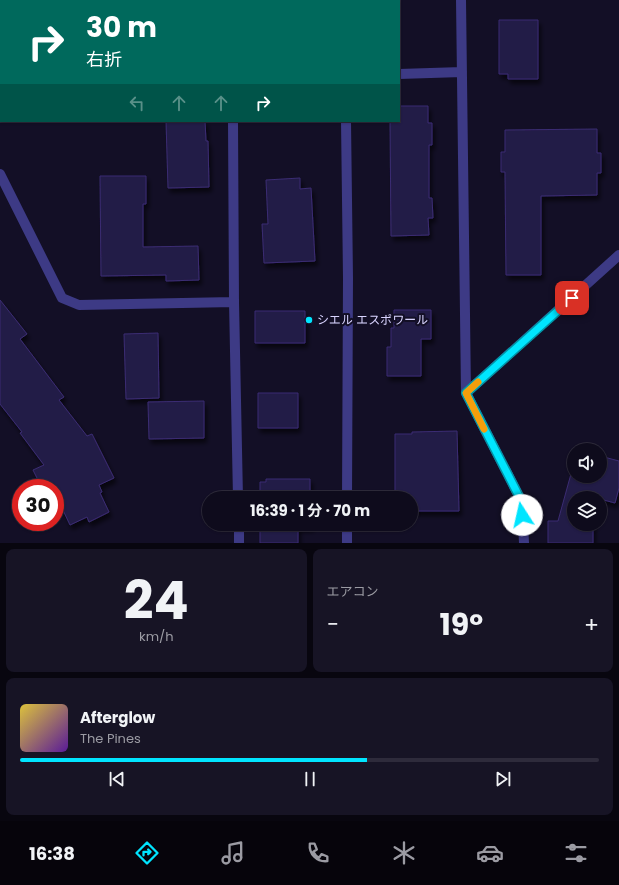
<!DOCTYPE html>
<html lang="ja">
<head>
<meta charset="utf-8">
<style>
	body { margin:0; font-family:Poppins,"Noto Sans JP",sans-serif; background:#171425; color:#f1f3f6; height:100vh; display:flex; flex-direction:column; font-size:15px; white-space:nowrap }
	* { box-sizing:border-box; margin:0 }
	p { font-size:13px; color:#9b9ba3 }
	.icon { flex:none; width:22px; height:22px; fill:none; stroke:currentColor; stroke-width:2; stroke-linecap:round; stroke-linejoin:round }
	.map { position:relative; height:543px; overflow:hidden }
	.drawer { display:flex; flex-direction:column; gap:6px; padding:6px; background:#08060f; flex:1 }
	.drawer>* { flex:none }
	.hud { position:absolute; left:0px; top:0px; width:400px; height:122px; box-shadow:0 1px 3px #0004,0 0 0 1px #2e2b3b; background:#00695c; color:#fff; overflow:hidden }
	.buttons { position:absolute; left:567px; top:443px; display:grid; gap:8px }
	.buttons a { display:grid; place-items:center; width:40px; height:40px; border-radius:50%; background:#0e0b1c; box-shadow:0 1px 3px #0004,0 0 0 1px #2e2b3b; font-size:20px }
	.speed { position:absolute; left:12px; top:479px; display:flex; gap:8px; font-size:20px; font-weight:700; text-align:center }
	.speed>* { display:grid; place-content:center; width:52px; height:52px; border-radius:50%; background:#0e0b1c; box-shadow:0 1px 3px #0004,0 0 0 1px #2e2b3b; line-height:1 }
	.speed .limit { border:6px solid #d22; background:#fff; color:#111 }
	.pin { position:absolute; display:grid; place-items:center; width:34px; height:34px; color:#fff; margin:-17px; border-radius:8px; box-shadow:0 2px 6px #0006 }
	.me { position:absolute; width:44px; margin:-22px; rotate:350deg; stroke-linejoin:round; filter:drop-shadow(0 0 3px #0008) }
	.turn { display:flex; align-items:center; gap:14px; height:84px; padding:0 20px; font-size:18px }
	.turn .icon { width:52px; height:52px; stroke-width:2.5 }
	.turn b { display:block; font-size:28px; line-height:34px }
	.lanes { display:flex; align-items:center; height:38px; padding:0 20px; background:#0003; justify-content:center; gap:20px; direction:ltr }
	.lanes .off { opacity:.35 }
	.big { font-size:30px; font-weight:700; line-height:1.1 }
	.drawer .tile { flex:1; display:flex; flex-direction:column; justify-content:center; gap:6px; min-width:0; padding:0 14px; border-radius:8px; background:#171425 }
	.drawer .dial { align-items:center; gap:0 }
	.dial b { font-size:52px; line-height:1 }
	.song { display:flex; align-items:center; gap:12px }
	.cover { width:48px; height:48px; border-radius:6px; background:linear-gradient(135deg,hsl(50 70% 55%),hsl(270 70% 35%)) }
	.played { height:4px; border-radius:2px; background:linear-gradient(90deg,#00e5ff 60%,#2e2b3b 60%) }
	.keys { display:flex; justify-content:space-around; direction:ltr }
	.heat { display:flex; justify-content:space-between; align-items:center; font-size:22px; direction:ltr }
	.drawer .tiles { flex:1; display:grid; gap:6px; grid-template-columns:1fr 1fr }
	.tile:last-child { grid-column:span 2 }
	.trip { position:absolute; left:202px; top:491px; width:216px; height:40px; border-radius:20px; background:#0e0b1c; box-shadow:0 1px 3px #0004,0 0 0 1px #2e2b3b; font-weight:700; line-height:40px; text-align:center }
	.dock { display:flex; height:64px; justify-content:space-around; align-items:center; background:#06040b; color:#9b9ba3 }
	.dock .icon { width:28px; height:28px }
	.dock .selected { color:#00e5ff }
	.dock b { font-size:18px; color:#f1f3f6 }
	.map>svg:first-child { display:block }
</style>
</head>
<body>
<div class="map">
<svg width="619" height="543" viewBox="0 0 619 543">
	<defs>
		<filter id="shadow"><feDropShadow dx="2.5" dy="4.5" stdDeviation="2" flood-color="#0009"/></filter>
	</defs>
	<rect width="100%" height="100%" fill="#130f26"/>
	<path fill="#241b47" stroke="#3b2d73" filter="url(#shadow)" d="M499 20H538V79H508V74H499Z
		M399 106H428V123H432V145H429V198H432L433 218H428L429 235 391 236 390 121H399Z
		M166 121H205L206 141H208L209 187 168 188Z
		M597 129V153H601V173H597V195L541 196V275H506L505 172H501V152H505V130Z
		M100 176H146V204H143V247L198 246 199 280 166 281V275L101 276Z
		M300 178V189L311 188 315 261 264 263 262 224H268L266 180Z
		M0 300 27 334 20 339 64 397 59 400 87 436 92 434 114 478 99 485 102 492 100 493 109 512 89 522 87 517 70 525 55 493V488H42L33 470 44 465 20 433 22 432 0 404Z
		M394 310H431V339H421V376H387V347H391V328H394Z
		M255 311H305V343H255Z
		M158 333 159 398 126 399 124 334Z
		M258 393H298V428H258Z
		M204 401V438L149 439 148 402Z
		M457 431 459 511H412L411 498H395V434H412V432Z
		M600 456 619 461V488L615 503 600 499V498H574V524H593V543H548V521H558L574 463V476H600Z
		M266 479H310V498H260V482H266Z
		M260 524H311V527H298V543H260Z"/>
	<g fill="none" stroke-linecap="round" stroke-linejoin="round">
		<path stroke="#3d3a85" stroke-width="10" d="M90 0V1
			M461 0 466 393 522 502 524 543
			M399 74 462 72
			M233 121 234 302 238 498
			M0 174 62 298 79 305 234 302
			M466 393 619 255
			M239 524V543"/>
		<path stroke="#3d3a85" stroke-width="10" d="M345 0V1
			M346 121 348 278 347 498
			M347 543V524"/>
	</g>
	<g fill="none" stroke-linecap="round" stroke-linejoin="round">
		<g stroke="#0095a6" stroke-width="10">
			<path id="route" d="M522 515V502L466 393 572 298"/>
		</g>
		<use href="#route" stroke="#00e5ff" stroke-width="7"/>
		<path stroke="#f59e0b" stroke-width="7" d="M478 382 466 393 484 429"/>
	</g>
	<circle fill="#00e5ff" stroke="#130f26" stroke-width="1.5" cx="309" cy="320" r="4"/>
	<g text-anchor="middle" stroke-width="4" stroke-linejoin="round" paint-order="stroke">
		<g font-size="12" fill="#d9d4ff" stroke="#130f26" text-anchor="start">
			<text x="317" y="324">シエル エスポワール</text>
		</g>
	</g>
</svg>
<div class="buttons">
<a><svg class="icon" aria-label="sound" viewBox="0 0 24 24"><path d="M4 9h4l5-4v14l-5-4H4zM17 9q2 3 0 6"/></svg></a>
<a><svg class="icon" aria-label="layers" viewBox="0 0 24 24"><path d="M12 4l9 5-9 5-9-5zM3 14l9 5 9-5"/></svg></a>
</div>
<div class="speed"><div class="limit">30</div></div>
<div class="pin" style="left:572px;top:298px;background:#d93025"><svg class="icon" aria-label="arrive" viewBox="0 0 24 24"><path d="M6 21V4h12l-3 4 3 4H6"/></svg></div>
<svg class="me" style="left:522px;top:515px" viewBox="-20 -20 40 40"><circle r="19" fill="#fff"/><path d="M0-13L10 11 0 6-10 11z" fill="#00e5ff"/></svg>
<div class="trip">16:39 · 1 分 · 70 m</div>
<div class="hud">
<div class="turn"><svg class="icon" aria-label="right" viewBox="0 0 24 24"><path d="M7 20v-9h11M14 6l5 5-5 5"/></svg><div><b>30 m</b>右折</div></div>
<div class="lanes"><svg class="icon off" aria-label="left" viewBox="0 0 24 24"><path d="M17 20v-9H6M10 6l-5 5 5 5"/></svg><svg class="icon off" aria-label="ahead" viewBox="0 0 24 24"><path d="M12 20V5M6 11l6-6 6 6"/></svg><svg class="icon off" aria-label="ahead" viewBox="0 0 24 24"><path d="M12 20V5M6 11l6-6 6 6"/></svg><svg class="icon" aria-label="right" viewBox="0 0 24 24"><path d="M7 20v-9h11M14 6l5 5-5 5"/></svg></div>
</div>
</div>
<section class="drawer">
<div class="tiles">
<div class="tile dial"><b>24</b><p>km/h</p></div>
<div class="tile"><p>エアコン</p>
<div class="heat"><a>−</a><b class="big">19°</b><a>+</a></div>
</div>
<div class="tile">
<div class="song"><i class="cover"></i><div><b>Afterglow</b><p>The Pines</p></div></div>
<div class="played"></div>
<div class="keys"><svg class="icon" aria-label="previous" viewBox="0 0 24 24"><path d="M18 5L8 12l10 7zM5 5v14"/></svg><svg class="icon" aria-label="pause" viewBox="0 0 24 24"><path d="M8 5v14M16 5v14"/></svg><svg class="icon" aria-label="next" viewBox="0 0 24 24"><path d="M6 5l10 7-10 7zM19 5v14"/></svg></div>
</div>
</div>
</section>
<nav class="dock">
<b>16:38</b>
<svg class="icon selected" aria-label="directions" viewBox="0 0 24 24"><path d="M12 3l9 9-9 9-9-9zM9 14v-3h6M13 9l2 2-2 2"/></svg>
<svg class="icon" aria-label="music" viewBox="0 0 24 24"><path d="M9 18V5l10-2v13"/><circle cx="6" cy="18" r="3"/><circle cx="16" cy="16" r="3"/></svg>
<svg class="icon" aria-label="phone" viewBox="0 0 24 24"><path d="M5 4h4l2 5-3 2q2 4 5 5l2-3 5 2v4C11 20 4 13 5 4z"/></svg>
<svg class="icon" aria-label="climate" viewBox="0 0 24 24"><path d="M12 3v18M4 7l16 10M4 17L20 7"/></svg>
<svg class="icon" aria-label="car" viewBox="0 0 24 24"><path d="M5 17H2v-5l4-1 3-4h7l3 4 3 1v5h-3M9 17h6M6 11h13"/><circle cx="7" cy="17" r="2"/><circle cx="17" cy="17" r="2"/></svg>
<svg class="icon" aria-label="filters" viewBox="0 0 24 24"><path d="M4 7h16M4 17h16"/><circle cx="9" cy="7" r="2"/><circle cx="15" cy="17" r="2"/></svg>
</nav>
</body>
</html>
